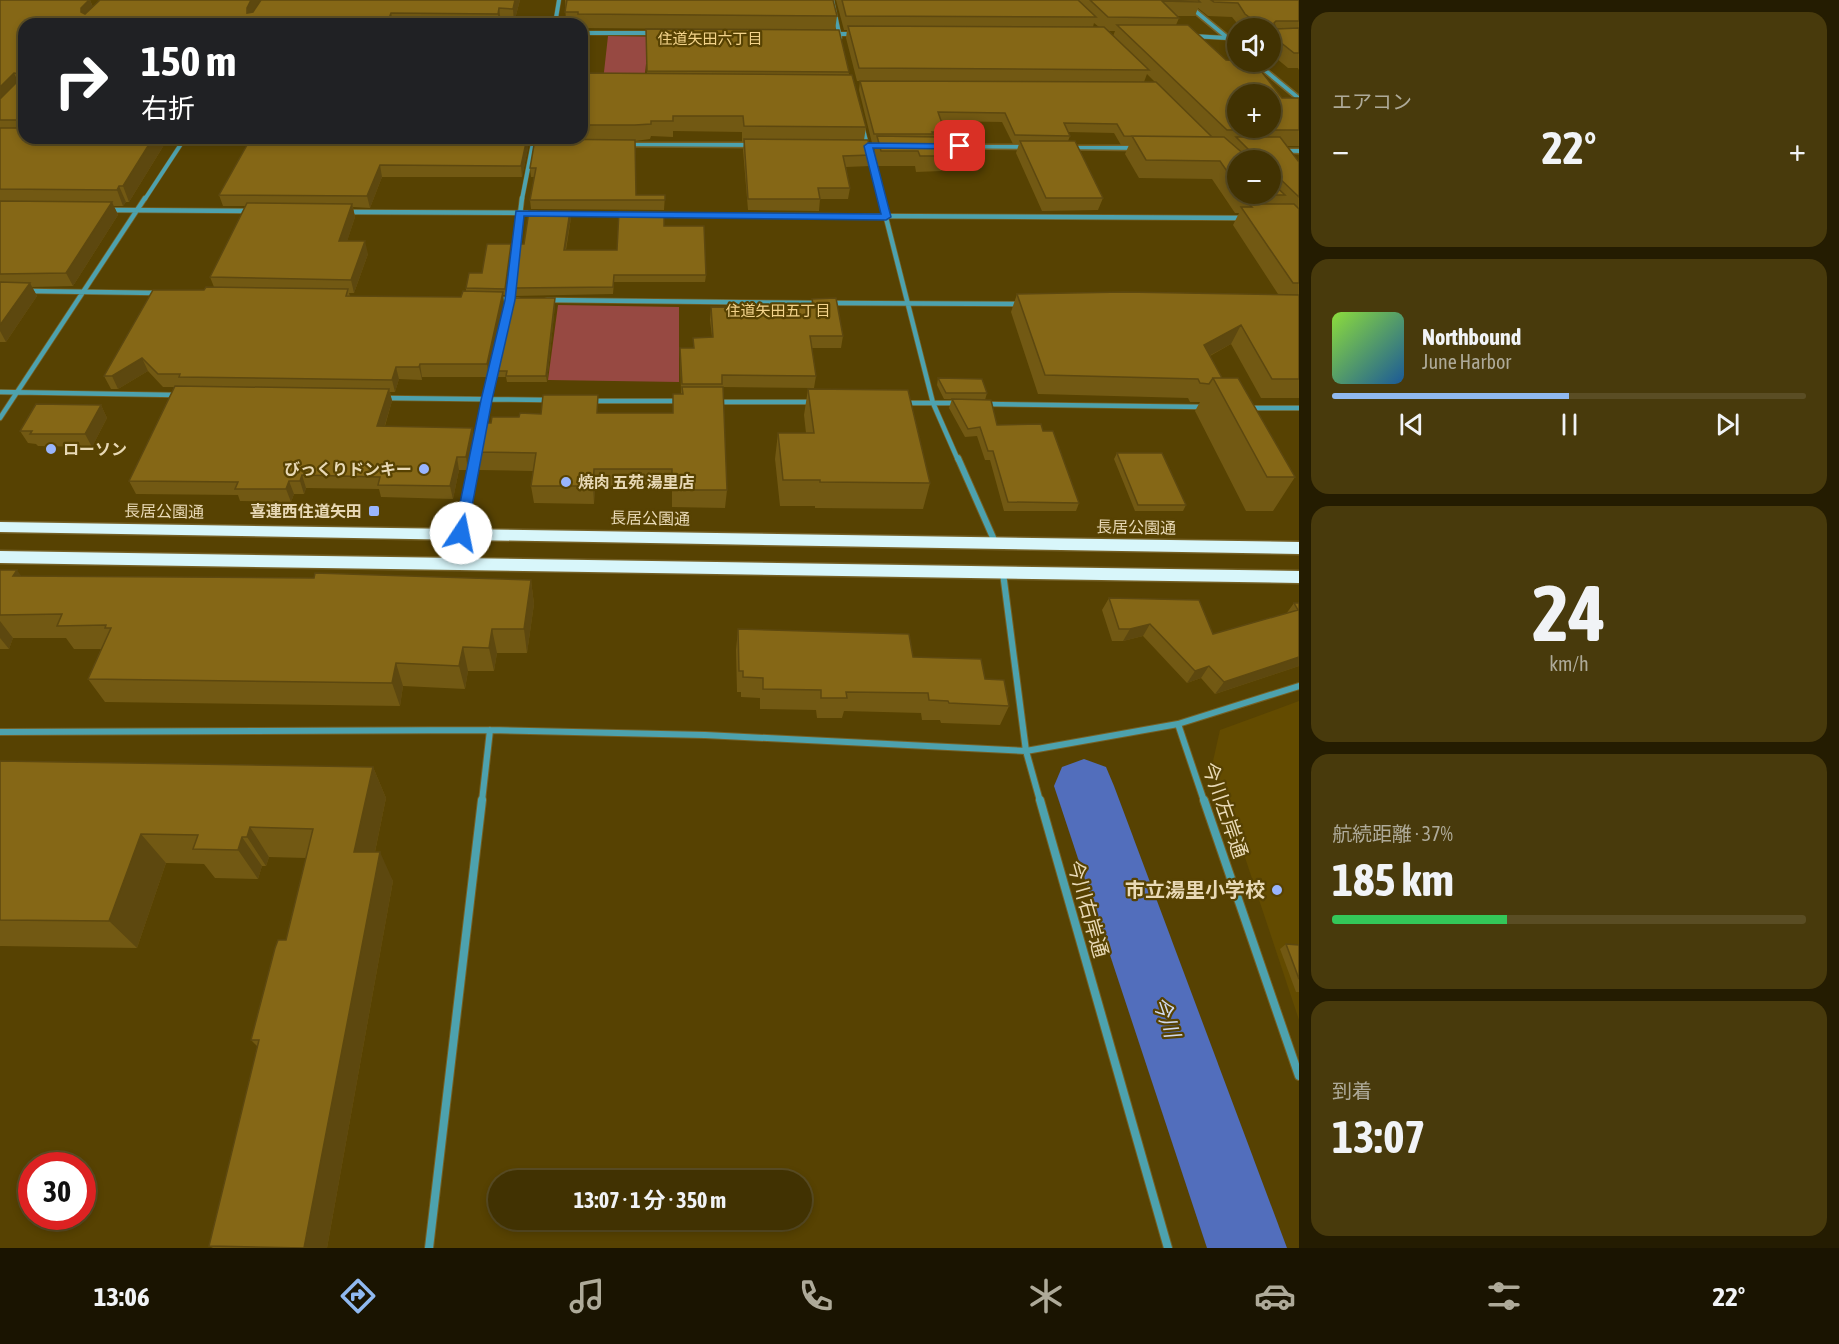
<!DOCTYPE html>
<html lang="ja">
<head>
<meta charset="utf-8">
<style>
	body { margin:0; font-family:"Asap Condensed","Noto Sans JP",sans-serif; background:#483a0c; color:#f1f3f6; height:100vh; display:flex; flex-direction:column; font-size:22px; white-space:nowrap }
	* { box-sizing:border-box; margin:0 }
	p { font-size:20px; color:#aeaa99 }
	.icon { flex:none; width:33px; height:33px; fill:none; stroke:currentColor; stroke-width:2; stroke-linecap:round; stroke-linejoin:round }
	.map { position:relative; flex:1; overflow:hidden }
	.sheet { display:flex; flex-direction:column; gap:12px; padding:12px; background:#241c01; width:540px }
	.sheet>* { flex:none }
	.guide { position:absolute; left:18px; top:18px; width:570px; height:126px; border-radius:18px; box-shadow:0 3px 9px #0003,0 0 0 2px #5a4d24; background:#202124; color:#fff; overflow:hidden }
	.controls { position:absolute; left:1227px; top:18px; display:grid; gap:12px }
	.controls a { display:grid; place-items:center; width:54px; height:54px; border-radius:50%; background:#413202; box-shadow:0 3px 9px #0003,0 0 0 2px #5a4d24; font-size:30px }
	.speed { position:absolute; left:18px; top:1152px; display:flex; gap:12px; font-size:30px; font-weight:700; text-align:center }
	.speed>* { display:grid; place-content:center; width:78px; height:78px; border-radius:50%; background:#413202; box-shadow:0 3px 9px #0003,0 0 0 2px #5a4d24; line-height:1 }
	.speed .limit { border:9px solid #d22; background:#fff; color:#111 }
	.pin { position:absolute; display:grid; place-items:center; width:51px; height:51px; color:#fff; margin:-26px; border-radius:12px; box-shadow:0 3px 9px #0006 }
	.me { position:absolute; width:66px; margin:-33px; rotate:11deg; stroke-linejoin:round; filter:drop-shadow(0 0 4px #0008) }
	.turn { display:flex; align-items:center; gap:21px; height:126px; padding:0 24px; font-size:27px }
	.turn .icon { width:78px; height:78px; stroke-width:2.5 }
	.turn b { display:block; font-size:42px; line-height:51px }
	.big { font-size:45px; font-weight:700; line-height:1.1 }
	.sheet .card { flex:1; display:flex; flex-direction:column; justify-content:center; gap:9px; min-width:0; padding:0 21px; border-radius:18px; background:#483a0c }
	.sheet .dial { align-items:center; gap:0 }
	.dial b { font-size:78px; line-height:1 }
	.song { display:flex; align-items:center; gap:18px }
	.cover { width:72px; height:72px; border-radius:9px; background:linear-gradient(135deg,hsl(90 70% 55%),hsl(210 70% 35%)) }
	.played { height:6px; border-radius:3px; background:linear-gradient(90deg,#90b9f0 50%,#5a4d24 50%) }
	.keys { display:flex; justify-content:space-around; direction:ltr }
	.heat { display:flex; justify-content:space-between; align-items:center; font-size:33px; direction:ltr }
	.charge { height:9px; border-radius:4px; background:linear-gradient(90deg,#34c759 37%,#5a4d24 0) }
	.trip { position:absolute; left:488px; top:1170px; width:324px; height:60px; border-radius:30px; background:#413202; box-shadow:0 3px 9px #0003,0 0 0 2px #5a4d24; font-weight:700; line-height:60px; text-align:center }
	.tabs { display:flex; height:96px; justify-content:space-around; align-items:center; background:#1a1401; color:#aeaa99 }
	.tabs .icon { width:42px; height:42px }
	.tabs .current { color:#90b9f0 }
	.tabs b { font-size:27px; color:#f1f3f6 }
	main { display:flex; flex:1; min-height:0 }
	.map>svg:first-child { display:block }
</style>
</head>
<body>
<main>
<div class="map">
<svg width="1299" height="1248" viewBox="0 0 1299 1248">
	<rect width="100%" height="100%" fill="#574202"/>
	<path fill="#634b00" d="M1299 701V1020L1213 761 1220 730Z"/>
	<path fill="#974942" d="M608 36 673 37 672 65 646 64 644 81H603Z
		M558 305 679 307V382L548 380Z"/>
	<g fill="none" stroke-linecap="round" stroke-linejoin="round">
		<path fill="#526ebc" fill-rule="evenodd" d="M1084 759 1106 767 1114 786 1287 1248H1207L1054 786 1062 767Z"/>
		<g stroke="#746026" stroke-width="5">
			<path id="minor-far3" d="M832 0 840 38
				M555 24 559 0
				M582 33H653
				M832 34H854
				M1192 36 1227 38
				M863 129 881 199
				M145 199 185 138
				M522 199 534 138"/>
		</g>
		<g stroke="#746026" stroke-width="6">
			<path id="minor-far2" d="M881 198 933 403 958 460
				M109 210 251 211
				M349 212 536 213
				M565 214H626
				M658 215 1244 218
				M28 291 158 293
				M496 299 518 300
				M547 300 818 303
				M829 303 1019 304
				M0 392 176 395
				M385 398 548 400
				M592 401H680
				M718 402H812
				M904 403H956
				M985 404 1205 407
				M1248 408H1299
				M0 418 145 198
				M481 429 510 300 522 198
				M475 460 477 448"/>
		</g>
		<g stroke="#746026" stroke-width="8">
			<path id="minor-far1" d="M958 458 995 542
				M461 533 475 458
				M1003 573 1026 751 1040 801
				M1178 724 1204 801
				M0 732 490 730 705 735 1026 751 1178 724 1299 686
				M482 801 490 730"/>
		</g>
		<g stroke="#746026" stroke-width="10">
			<path id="minor" d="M1040 800 1168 1248
				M1204 800 1299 1076
				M429 1248 482 800"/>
		</g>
		<g stroke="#746026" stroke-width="3">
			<path id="tertiary" d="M1179 0H1185L1238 44V49Z
				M1252 62H1258L1299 96V101Z
				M148 139H264L267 141 264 143 150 142 148 141Z
				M549 141 552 143 551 144 513 145 510 143 513 141Z
				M619 143H756L759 145 756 147 621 146 618 144Z
				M925 145H1032L1035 147 1032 149 927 148 925 147Z
				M1063 146H1140L1143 148 1140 150 1065 149 1063 148Z
				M1276 149H1299V153L1278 152 1275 150Z"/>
		</g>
		<g stroke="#746026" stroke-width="3">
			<path id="trunk" d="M0 522 1299 542V554L0 532Z
				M0 551 1299 571V583L0 563Z"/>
		</g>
		<use href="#minor-far3" stroke="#4da2ae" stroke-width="4"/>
		<use href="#minor-far2" stroke="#4da2ae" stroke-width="4.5"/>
		<use href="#minor-far1" stroke="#4da2ae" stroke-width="6"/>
		<use href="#minor" stroke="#4da2ae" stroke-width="8"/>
		<use href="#tertiary" fill="#4da2ae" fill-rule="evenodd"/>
		<use href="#trunk" fill="#d8f6fa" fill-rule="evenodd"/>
	</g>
	<path fill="#725913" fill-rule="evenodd" d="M0 0H90L93 7 100 0H520L514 23H501V24H24V138L164 145 129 202H126L123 206H114L118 215 73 286 32 287 37 296 6 342H0Z
		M565 0H833L837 16 835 30 866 127 864 140 871 155 870 166 846 167 850 188 848 199H820L819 211 748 210 743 150 744 142H742V132L673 131V137L651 136 650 139 635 141 636 195H665L664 210 531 209 530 200 534 177H531L530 168 538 139 537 138H582V73L647 74 646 29H699L582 28V24H566Z
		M836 0H1299V70L1298 68H1288L1270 53V28H1241L1232 17 1208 16 1198 8 1195 16H1177L1179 18 1176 25 1226 60 1282 98H1299V146H1287L1299 162V398H1261L1231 344 1210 356 1222 378 1295 477 1273 511H1246L1195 411 1200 402H1190L1188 398 1038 394 1011 312 1017 294H1278L1233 225 1239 213H1235L1212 179 1139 178 1125 154 1129 145H1121L1114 133 1068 132 1070 136 1068 141 1103 198 1098 210 1042 211 1016 153 1019 144H1013L1002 122 941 121 945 132 943 141H939L945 156 941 171 916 172 915 166H878L874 151 876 143H872L859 90 860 81H857L846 38 847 30H844ZM1094 23 1099 27H1093ZM1109 31H1115L1113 36ZM1147 74 1155 82H1144ZM1238 160H1270V194H1238Z
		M251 138H531L529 140H527L528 148 522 177H382L370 208 353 207 355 217 347 241 368 254 354 293H349L350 296 461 297 466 291V288L511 244V251L506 295H503L504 304 489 377H422V380L399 379 395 392H390L392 401 385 426 472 428 475 441 468 470H459L453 499 381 497 379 489 306 488 304 494H294L291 502 240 501 238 495 136 494 129 481 174 387H163L148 371 118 389H111L104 376 204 290 214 287 210 277 246 206H223L219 195Z
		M571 218 566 250H617L664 226 706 275 705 282H614L613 294 515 296 514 288 524 244Z
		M555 298V305L547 382H507L506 377H498L497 371Z
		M812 299 843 336 841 348H812L816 376 814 388 722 387 727 490 725 508 672 507V487H595L594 504 534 503 531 486 533 471 479 470 476 452 491 423 519 417 673 413 681 394 680 348H693V338L712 337 710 320 711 307 811 308Z
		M938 378 987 393 985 400 944 399 937 385Z
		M808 389 930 483 923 509 815 508V506H780L775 459 778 433H806L804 415Z
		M952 399 997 425 1043 431 1079 503 1076 511H1004L990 460H985L977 436 965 437 949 408Z
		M101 405 107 418 92 447 38 446 36 444 28 443 20 431Z
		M1117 453 1186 505 1183 511H1135L1114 459Z
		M0 570 21 576 531 580 534 604 527 653H497L494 671H468L465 689 403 686 400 706 105 702 88 679 101 649H74L66 638H13L9 649H0Z
		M1109 598 1213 634 1286 614 1294 603H1299V666L1215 694 1201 678 1187 683 1143 636 1123 641H1112L1102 610Z
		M738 629 913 657 985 679 1009 706 1000 725 941 723 940 720H922L921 713 844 711 842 718H817L816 710 760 709V698L741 697V692H737L736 650Z
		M0 761 373 767 386 798 375 852 393 881 327 1248H213L209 1246 258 1047 251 1040 286 940 306 858 269 857 266 866H262L258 879 215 878 204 864 166 863 137 948 0 946Z
		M1286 944 1299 945V992H1296L1280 949Z"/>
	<path fill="#5d480f" d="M89 0H90L95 13 86 24 81 12V8Z
		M251 0H264L250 24 247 8Z
		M515 0H520L514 23 513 9Z
		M499 8 501 23V24H499L498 14Z
		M391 13 393 24H387Z
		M14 73 21 88 0 110V87Z
		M153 138H161L164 145 129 202 123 186Z
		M527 138 528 148 522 177 521 166Z
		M380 165 382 177 370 208 367 196Z
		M119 186 126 202 123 206 117 190Z
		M112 202 118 215 73 286 66 273Z
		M352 204 355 217 343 254 339 241Z
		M570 211 571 218 564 257V250Z
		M365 241 368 254 354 293 351 280Z
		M511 244V251L506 295 505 289Z
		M30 283 37 296 6 342 0 331V325Z
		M503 292 504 304 489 377 487 364Z
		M555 298V305L547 382 546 376Z
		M1241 325 1231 344 1194 364 1204 345Z
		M142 358 148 371 118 389 112 376Z
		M420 364 422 377V380L419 367Z
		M396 367 399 379 395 392 392 380Z
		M389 389 392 401 381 438 377 426Z
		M101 405 107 418 92 447 85 434Z
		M472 428 475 441 468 470 466 457Z
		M457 457 459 470 453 499 450 486Z
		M594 469 595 487 594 504 593 486Z
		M302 475 306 488 304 494 300 481Z
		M289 481 294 494 291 502 286 489Z
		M17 570 34 594 13 576Z
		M531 580 534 604 527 653 524 629Z
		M0 621 13 638 9 649 0 638Z
		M1150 624 1143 636 1123 641 1130 629Z
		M492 629 497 653 494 671 489 648Z
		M463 647 468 671 465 689 459 666Z
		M1299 657V666L1215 694 1224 682Z
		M396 663 403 686 400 706 392 683Z
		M1209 666 1201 678 1187 683 1195 671Z
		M373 767 386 798 369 881 354 852Z
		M250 827 269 857 266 866 247 837Z
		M141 834 166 863 137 948 109 921Z
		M242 837 262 866 258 879 238 850Z
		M380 852 393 881 327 1248H304Z"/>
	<path fill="#856716" stroke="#5d480f" stroke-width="1.5" fill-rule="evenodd" d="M0 0H89L81 8V12L85 14 100 0H251L247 8V13L253 12 261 0H515L513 9 499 8 498 14 391 13 387 24H24V120H0V99L20 79V74L14 73 0 87Z
		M567 0H833L837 16 578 14V12H565Z
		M842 0H1078L1096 17 846 16Z
		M1090 0H1198L1200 2 1162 1 1179 18 1108 17Z
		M1211 0H1299V21H1276L1274 23 1276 29 1299 28V53H1294L1270 34V28H1264L1245 14 1238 3 1214 2Z
		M1117 25H1188L1226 60 1254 62 1282 98H1299V130H1227ZM1238 94H1270V128H1238Z
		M848 26 1104 27 1149 70 859 68Z
		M646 29 839 30 849 72 647 71Z
		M582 73 852 75 866 127 744 126 743 116H673V121H651V124L635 125H582Z
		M860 81 1156 82 1212 137 1124 136 1117 124 1064 123 1070 136 1015 135 1005 113 938 112 945 132H932L933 134H874Z
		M0 128H24V138H153L123 186H119L117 190 0 189Z
		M877 136 937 137 945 156H920L918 151H881Z
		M1132 136 1224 137 1246 156 1249 155 1250 151 1236 137H1280L1299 162V197L1274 173H1270V160H1238V187L1220 161 1146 160Z
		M251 138H527L521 166 380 165 367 196 219 195Z
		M535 139 635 140 636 195H665V200H530L536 168H530Z
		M744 139 868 140 871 155 843 156 850 188H818L820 199H748Z
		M1020 141H1075L1103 198H1046Z
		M1270 181 1285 195H1243L1242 194H1270Z
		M0 201 112 202 66 273 0 274Z
		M247 203 352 204 339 241H365L351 280 210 277Z
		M1249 204H1294L1299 209V283H1293L1241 207H1252Z
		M529 211H570L564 250H617L619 211 664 212V226H704L706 275H614L613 287 514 288 520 244H524Z
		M487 244H511L505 289 466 288 469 273H482Z
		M0 282 30 283 0 325Z
		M206 287 348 289 346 296 461 297 463 291 503 292 487 364H420L419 367H396L392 380 179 377 180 374H158L142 358 112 376H104L153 290H204Z
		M1124 292 1299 295V379H1272L1241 325 1204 345 1222 378H1213L1209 384 1200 383 1198 379 1045 375 1017 294Z
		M513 298H555L546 376H506L507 371H497Z
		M836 298 843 336H810L816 376 722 375V384H682L680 348H694L693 338 713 337 711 307 814 308 812 299Z
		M938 378 982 379 987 393H946Z
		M1213 378H1238L1295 477H1267Z
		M175 386 389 389 377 426 472 428 466 457H457L450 486 378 485 380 477 302 475 300 481H289L286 489H235L238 482 129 481Z
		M682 387H723L727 490H672V469H594L593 486H531L536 453 476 452 481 423H491L492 417H519L520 413 541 414 543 395H598L597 413H673V394H683Z
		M808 389 908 390 930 483 820 482V480H783L778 433H814Z
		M952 399 991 400 997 425 1041 424 1043 431H1053L1079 503 1008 502 993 451H988L980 427 968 429Z
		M36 404 101 405 85 434H30L32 431H20Z
		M1117 453H1162L1186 505H1138Z
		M0 570H17L13 576 314 578 315 573 531 580 524 629H492L489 648 463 647 459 666 396 663 392 683 88 679 111 628H105L106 625 57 626 62 614 0 615Z
		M1109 598 1199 600 1213 634 1298 610 1294 603H1299V657L1224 682 1209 666 1195 671 1150 624 1130 629H1119Z
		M738 629 909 634 913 657 981 659 985 679 1004 680 1009 706 949 703 948 701 929 700 928 693 846 692 847 698H821V690L763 689V678L743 677V671H739Z
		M0 761 373 767 354 852H380L304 1248 209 1246 259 1040H251L275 948 278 940H286L313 829 250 827 247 837H242L238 850 193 849 198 835 141 834 109 921 0 920Z
		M1286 944 1299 945V979Z"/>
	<path fill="#1a73e8" stroke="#114b97" stroke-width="1.5" d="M868 143 960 144 965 146 960 149 873 148 891 217 886 220 524 216 515 300 492 400 467 533 465 536H456L454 533 481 400 505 300 516 211 881 214 864 146Z"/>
	<g fill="#99b5fd" stroke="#574202" stroke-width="2">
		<circle cx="51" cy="449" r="6"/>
		<circle cx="424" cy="469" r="6"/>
		<circle cx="566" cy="482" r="6"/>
		<rect x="368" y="505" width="12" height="12" rx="3"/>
		<circle cx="1277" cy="890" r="6"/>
	</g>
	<g text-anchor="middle" stroke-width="4.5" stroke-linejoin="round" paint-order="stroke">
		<g font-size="15" fill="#f3d38a" stroke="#574202">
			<text x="710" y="44">住道矢田六丁目</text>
			<text x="778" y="316">住道矢田五丁目</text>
		</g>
		<g font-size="16" font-weight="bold" fill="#e8d9b6" stroke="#574202" text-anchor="start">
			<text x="63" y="455">ローソン</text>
			<text x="412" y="475" text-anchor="end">びっくりドンキー</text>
			<text x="578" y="488">焼肉 五苑 湯里店</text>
			<text x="362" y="517" text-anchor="end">喜連西住道矢田</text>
		</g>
		<g font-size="16" fill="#e8d9b6" stroke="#574202">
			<text transform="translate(164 511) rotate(1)" y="6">長居公園通</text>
			<text transform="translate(650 518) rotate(1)" y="6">長居公園通</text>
			<text transform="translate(1136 527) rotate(1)" y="6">長居公園通</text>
		</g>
		<g font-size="20" fill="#e8d9b6" stroke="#574202">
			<text transform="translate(1225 810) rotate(71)" y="7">今川左岸通</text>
			<text transform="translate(1088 909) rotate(74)" y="7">今川右岸通</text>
		</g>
		<g font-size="20" font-weight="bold" fill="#e8d9b6" stroke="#574202" text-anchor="end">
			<text x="1265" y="897">市立湯里小学校</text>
		</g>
		<g font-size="21" font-style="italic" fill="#d0d9ee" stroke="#574202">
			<text transform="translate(1166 1017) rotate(71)" y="7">今川</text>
		</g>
	</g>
</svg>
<div class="controls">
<a><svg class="icon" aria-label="sound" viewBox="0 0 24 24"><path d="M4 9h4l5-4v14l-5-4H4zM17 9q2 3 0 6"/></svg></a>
<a>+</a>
<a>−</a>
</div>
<div class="speed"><div class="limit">30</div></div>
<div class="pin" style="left:960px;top:146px;background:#d93025"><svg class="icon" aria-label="arrive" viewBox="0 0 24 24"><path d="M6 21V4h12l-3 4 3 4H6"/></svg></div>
<svg class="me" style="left:461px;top:533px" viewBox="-20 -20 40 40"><circle r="19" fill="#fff"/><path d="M0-13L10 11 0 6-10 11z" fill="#1a73e8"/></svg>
<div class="trip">13:07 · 1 分 · 350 m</div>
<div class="guide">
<div class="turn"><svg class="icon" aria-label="right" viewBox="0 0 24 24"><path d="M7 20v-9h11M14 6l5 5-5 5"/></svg><div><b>150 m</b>右折</div></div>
</div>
</div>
<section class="sheet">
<div class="card"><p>エアコン</p>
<div class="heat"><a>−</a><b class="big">22°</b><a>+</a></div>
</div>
<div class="card">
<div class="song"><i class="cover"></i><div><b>Northbound</b><p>June Harbor</p></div></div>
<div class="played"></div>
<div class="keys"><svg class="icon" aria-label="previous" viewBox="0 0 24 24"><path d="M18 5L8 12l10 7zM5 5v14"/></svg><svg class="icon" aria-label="pause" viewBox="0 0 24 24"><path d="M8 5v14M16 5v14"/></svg><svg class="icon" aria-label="next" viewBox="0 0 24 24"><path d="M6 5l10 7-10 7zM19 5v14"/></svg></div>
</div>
<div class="card dial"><b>24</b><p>km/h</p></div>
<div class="card"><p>航続距離 · 37%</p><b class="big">185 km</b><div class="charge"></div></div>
<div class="card"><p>到着</p><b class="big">13:07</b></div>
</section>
</main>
<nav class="tabs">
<b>13:06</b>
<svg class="icon current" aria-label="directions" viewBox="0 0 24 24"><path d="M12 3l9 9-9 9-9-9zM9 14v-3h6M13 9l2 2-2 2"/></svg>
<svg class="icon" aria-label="music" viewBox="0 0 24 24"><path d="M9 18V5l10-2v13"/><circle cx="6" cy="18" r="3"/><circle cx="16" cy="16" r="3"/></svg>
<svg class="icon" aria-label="phone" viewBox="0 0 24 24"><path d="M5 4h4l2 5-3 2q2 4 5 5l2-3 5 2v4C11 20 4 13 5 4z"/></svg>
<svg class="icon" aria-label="climate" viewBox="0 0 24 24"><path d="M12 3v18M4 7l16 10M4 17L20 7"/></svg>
<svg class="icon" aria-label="car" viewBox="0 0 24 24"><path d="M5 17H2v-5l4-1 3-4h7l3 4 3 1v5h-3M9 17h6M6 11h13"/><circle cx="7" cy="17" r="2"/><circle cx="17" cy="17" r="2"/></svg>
<svg class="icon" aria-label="filters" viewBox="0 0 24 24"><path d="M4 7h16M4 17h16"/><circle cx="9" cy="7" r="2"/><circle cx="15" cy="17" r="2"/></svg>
<b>22°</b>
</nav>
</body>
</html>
